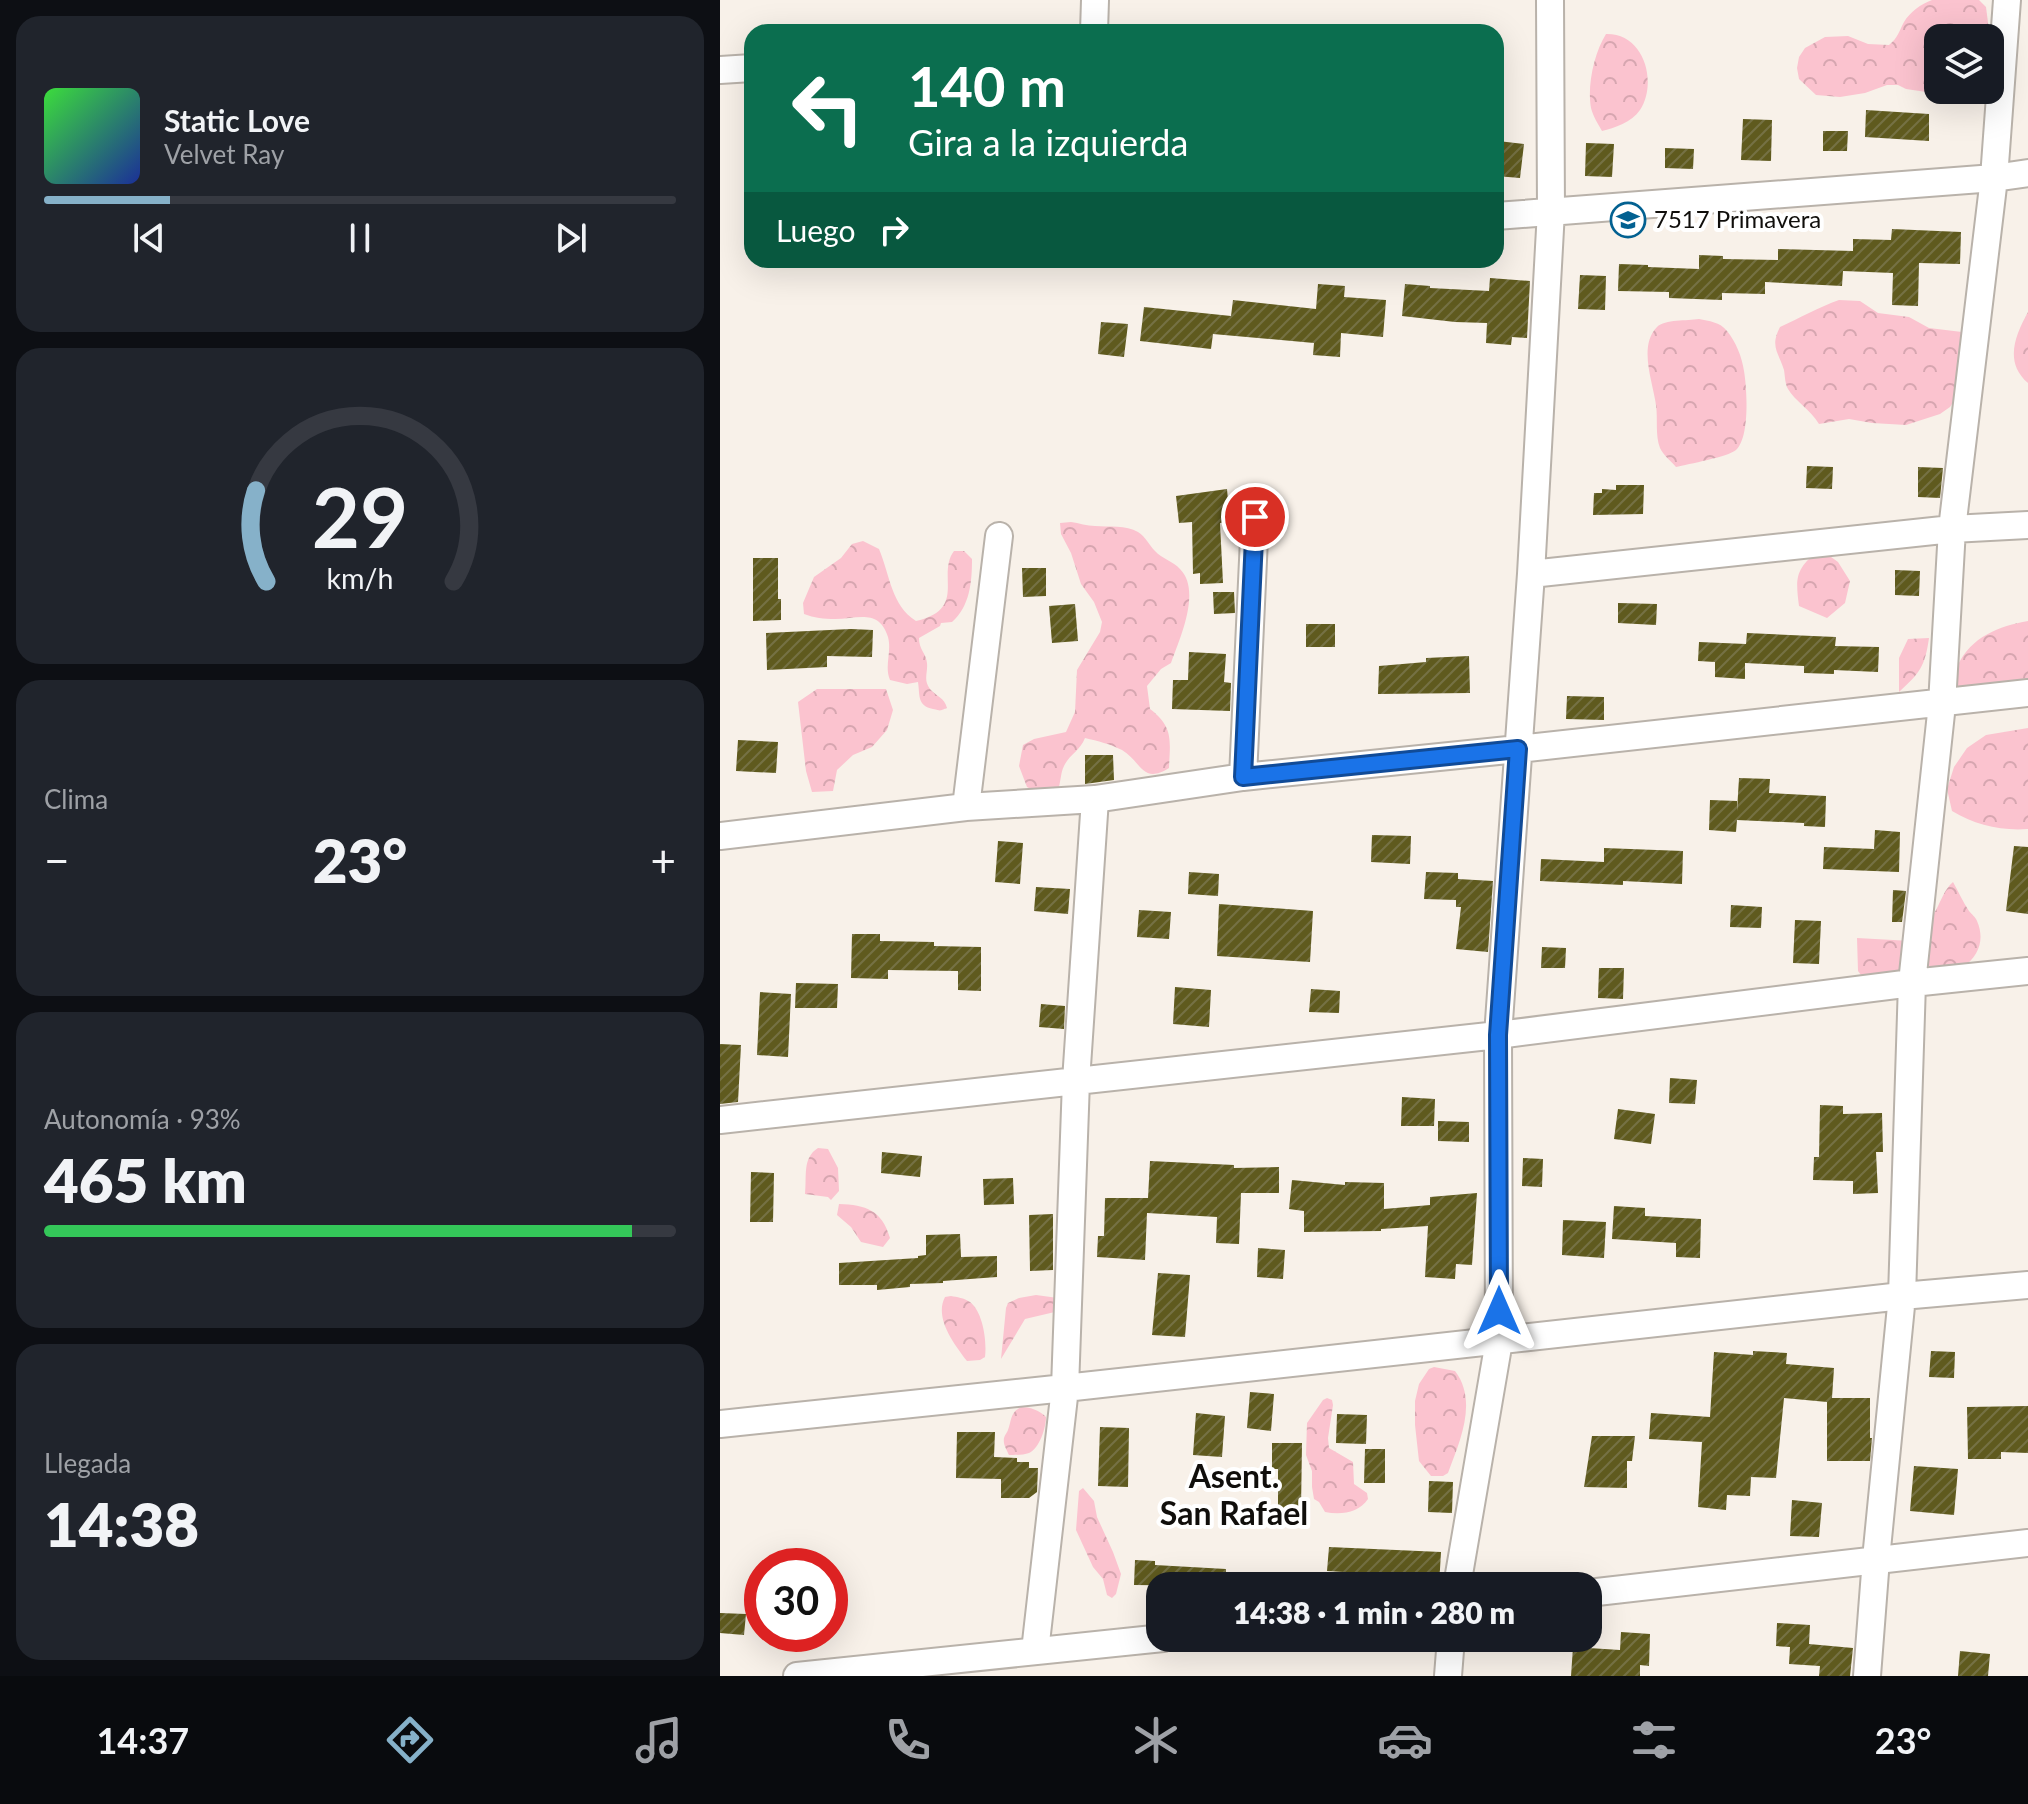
<!DOCTYPE html>
<html lang="es">
<head>
<meta charset="utf-8">
<style>
	body { margin:0; font-family:Lato,sans-serif; background:#20242c; color:#f1f3f6; height:100vh; display:flex; flex-direction:column; font-size:30px; white-space:nowrap }
	* { box-sizing:border-box; margin:0 }
	p { font-size:26px; color:#9ea1a6 }
	.icon { flex:none; width:44px; height:44px; fill:none; stroke:currentColor; stroke-width:2; stroke-linecap:round; stroke-linejoin:round }
	.map { position:relative; flex:1; overflow:hidden }
	.sheet { display:flex; flex-direction:column; gap:16px; padding:16px; background:#0d0f14; width:720px }
	.sheet>* { flex:none }
	.banner { position:absolute; left:24px; top:24px; width:760px; height:244px; border-radius:24px; box-shadow:0 8px 32px #0002; background:#0b6e4f; color:#fff; overflow:hidden }
	.tools { position:absolute; left:1204px; top:24px; display:grid; gap:16px }
	.tools a { display:grid; place-items:center; width:80px; height:80px; border-radius:16px; background:#171b24; box-shadow:0 8px 32px #0002; font-size:40px }
	.speed { position:absolute; left:24px; top:1548px; display:flex; gap:16px; font-size:40px; font-weight:700; text-align:center }
	.speed>* { display:grid; place-content:center; width:104px; height:104px; border-radius:50%; background:#171b24; box-shadow:0 8px 32px #0002; line-height:1 }
	.speed .limit { border:12px solid #d22; background:#fff; color:#111 }
	.pin { position:absolute; display:grid; place-items:center; width:68px; height:68px; color:#fff; margin:-34px; border:4px solid #fff; border-radius:50%; box-shadow:0 2px 8px #0007 }
	.me { position:absolute; width:88px; margin:-44px; rotate:0deg; stroke-linejoin:round; filter:drop-shadow(0 0 6px #0008) }
	.turn { display:flex; align-items:center; gap:28px; height:168px; padding:0 32px; font-size:36px }
	.turn .icon { width:104px; height:104px; stroke-width:2.5 }
	.turn b { display:block; font-size:56px; line-height:68px }
	.then { display:flex; align-items:center; height:76px; padding:0 32px; background:#0003; gap:16px; font-size:30px }
	.big { font-size:60px; font-weight:800; line-height:1.1 }
	.sheet .card { flex:1; display:flex; flex-direction:column; justify-content:center; gap:12px; min-width:0; padding:0 28px; border-radius:24px; background:#20242c }
	.sheet .dial { align-items:center; gap:0 }
	.dial svg { height:208px; overflow:visible; fill:none; stroke:#363941; stroke-width:7; stroke-linecap:round; text-anchor:middle }
	.dial text { fill:#f1f3f6; stroke:none }
	.song { display:flex; align-items:center; gap:24px }
	.cover { width:96px; height:96px; border-radius:12px; background:linear-gradient(135deg,hsl(120 70% 55%),hsl(230 70% 35%)) }
	.played { height:8px; border-radius:4px; background:linear-gradient(90deg,#86b1c9 20%,#363941 20%) }
	.keys { display:flex; justify-content:space-around; direction:ltr }
	.heat { display:flex; justify-content:space-between; align-items:center; font-size:44px; direction:ltr }
	.charge { height:12px; border-radius:6px; background:linear-gradient(90deg,#34c759 93%,#363941 0) }
	.trip { position:absolute; left:426px; top:1572px; width:456px; height:80px; border-radius:24px; background:#171b24; box-shadow:0 8px 32px #0002; font-weight:800; line-height:80px; text-align:center }
	.tabs { display:flex; height:128px; justify-content:space-around; align-items:center; background:#090b0e; color:#9ea1a6 }
	.tabs .icon { width:56px; height:56px }
	.tabs .current { color:#86b1c9 }
	.tabs b { font-size:36px; color:#f1f3f6 }
	main { display:flex; flex:1; min-height:0 }
	.map>svg:first-child { display:block }
</style>
</head>
<body>
<main>
<section class="sheet">
<div class="card">
<div class="song"><i class="cover"></i><div><b>Static Love</b><p>Velvet Ray</p></div></div>
<div class="played"></div>
<div class="keys"><svg class="icon" aria-label="previous" viewBox="0 0 24 24"><path d="M18 5L8 12l10 7zM5 5v14"/></svg><svg class="icon" aria-label="pause" viewBox="0 0 24 24"><path d="M8 5v14M16 5v14"/></svg><svg class="icon" aria-label="next" viewBox="0 0 24 24"><path d="M6 5l10 7-10 7zM19 5v14"/></svg></div>
</div>
<div class="card dial"><svg viewBox="0 0 100 80">
<path d="M14 69A42 42 0 1 1 86 69"/>
<path d="M14 69A42 42 0 0 1 10 34" stroke="#86b1c9"/>
<text x="50" y="56" font-size="32" font-weight="700">29</text>
<text x="50" y="72" font-size="11">km/h</text>
</svg></div>
<div class="card"><p>Clima</p>
<div class="heat"><a>−</a><b class="big">23°</b><a>+</a></div>
</div>
<div class="card"><p>Autonomía · 93%</p><b class="big">465 km</b><div class="charge"></div></div>
<div class="card"><p>Llegada</p><b class="big">14:38</b></div>
</section>
<div class="map">
<svg width="1308" height="1676" viewBox="0 0 1308 1676">
	<defs>
		<pattern id="forest-crowns" width="20" height="18" patternUnits="userSpaceOnUse" patternTransform="scale(2)"><rect width="20" height="18" fill="#fbc3cf"/><path d="M2 6a3 3 0 1 1 6 0M12 15a3 3 0 1 1 6 0" fill="none" stroke="#d6a6b0"/></pattern>
		<pattern id="building-hatch" width="6" height="6" patternUnits="userSpaceOnUse" patternTransform="scale(2)"><rect width="6" height="6" fill="#5f5a1e"/><path d="M-1 1l2-2M0 6l6-6M5 7l2-2" fill="none" stroke="#757144"/></pattern>
	</defs>
	<rect width="100%" height="100%" fill="#f8f1e9"/>
	<path fill="url(#forest-crowns)" d="M1212 0H1259L1266 7 1270 38H1218V90H1259L1258 94 1248 102 1213 93 1186 89 1178 85H1167L1145 93 1120 97 1096 95 1079 79 1077 68 1079 57 1085 48 1105 37 1128 36 1148 44 1169 45C1178 38 1179 31 1184 22 1190 12 1201 4 1212 0Z
		M886 34C924 33 938 82 920 110 912 122 894 128 882 131 878 124 873 116 871 108 867 86 874 53 886 34Z
		M1119 300 1140 301 1158 313 1189 317 1209 328 1242 332 1251 335 1236 398 1230 407 1220 414 1186 425 1152 423 1129 419 1099 424C1091 410 1074 400 1068 389 1065 384 1065 376 1064 370 1058 351 1050 347 1060 327 1080 318 1099 307 1119 300Z
		M1308 312V383C1284 362 1295 336 1308 312Z
		M979 319C989 321 1000 322 1007 331 1016 342 1022 357 1024 371 1027 389 1030 437 1016 450 1008 457 968 464 956 467 951 461 943 455 940 448 935 435 938 419 936 405 933 382 918 346 937 327 945 319 967 321 979 319Z
		M351 522C359 523 367 526 375 526 389 527 406 525 418 532 426 537 429 545 435 551 442 559 453 561 460 569 482 591 459 640 451 663L441 669 427 686 430 709C454 727 450 741 449 768 422 785 421 761 402 750 390 744 378 741 365 738 360 751 349 755 344 766 340 774 341 784 337 793L316 792 307 787 299 766 303 745 314 739 346 732 355 712 357 670 380 632 382 622 374 602 361 584 351 553 341 534 340 523Z
		M143 541 159 549C170 575 171 605 196 621 248 609 216 575 234 551H244L252 559C252 582 250 606 232 622L221 623 220 626 199 638C199 650 206 653 207 663 208 673 203 680 210 689 217 697 224 697 227 708 219 711 222 711 213 709 197 706 200 695 198 682L187 684 170 680C164 666 172 652 168 637 159 608 137 619 115 619 104 619 94 618 84 614L83 603 94 577 121 558 132 544Z
		M1100 549 1118 562 1130 581 1125 603 1107 618 1079 606C1075 576 1076 569 1100 549Z
		M1308 621V698H1235C1236 688 1234 674 1238 665 1251 637 1279 626 1308 621Z
		M1209 638C1205 666 1200 673 1179 692V658L1188 639Z
		M97 689H166L173 710 167 730 152 747 133 755 117 770 113 791 92 792 86 771 78 702Z
		M1308 728V829C1281 831 1255 825 1232 811L1227 789 1234 767 1247 748 1266 735Z
		M1233 882C1238 891 1243 902 1249 911 1252 915 1255 916 1257 921 1265 939 1259 956 1243 967L1144 979 1138 971 1137 938 1191 941C1201 931 1209 922 1216 910 1222 899 1224 890 1233 882Z
		M98 1148 108 1149 118 1168 119 1191 111 1200 108 1197 85 1194C87 1176 82 1158 98 1148Z
		M119 1204C146 1205 162 1210 170 1238L163 1247 141 1242 131 1227 117 1215Z
		M316 1295 338 1298 339 1311 305 1319 281 1359 286 1308 288 1303 299 1298Z
		M231 1296C237 1297 244 1298 250 1302 263 1312 267 1341 265 1357L260 1360 247 1361C234 1344 214 1318 225 1297Z
		M714 1367 735 1371C758 1401 740 1441 728 1473L723 1476H711L699 1461 695 1425V1401L699 1384 709 1369Z
		M607 1398 612 1400 613 1405 608 1438 609 1448 633 1462 634 1484 647 1493 648 1499C639 1513 621 1515 605 1512L599 1502 594 1499 592 1487V1471L586 1455 587 1423 603 1400Z
		M301 1407C310 1407 319 1410 326 1417 326 1427 320 1448 309 1453 304 1455 295 1455 289 1455 288 1453 284 1445 284 1443 283 1436 286 1435 288 1430 292 1419 290 1413 301 1407Z
		M363 1488 374 1501 377 1517 393 1552 401 1574 396 1594 392 1598 387 1595 383 1579 373 1567 356 1530 359 1491Z"/>
	<path fill="url(#building-hatch)" d="M1146 110 1209 114V141L1145 137Z
		M1023 119 1052 120 1051 161 1021 160Z
		M1103 131H1128L1127 151H1103Z
		M778 141 804 144 800 178 776 176Z
		M866 143 894 144 892 177 865 176Z
		M945 148 974 149 973 169 945 168Z
		M1172 229 1241 232 1240 264 1199 263 1198 306 1172 305 1173 273 1123 271 1122 286 1045 282V294L1002 293V300L949 298V292L898 291 899 264 928 265V267L979 269V255L1003 256V259L1058 260V249L1133 251V239L1171 240Z
		M860 275 886 276 885 310 858 309Z
		M770 278 810 281 807 338 792 337 791 345 766 343 767 323 735 322 682 316 685 284 710 286V288L769 291Z
		M598 284 625 286 624 297 666 300 663 337 621 333 620 357 593 355 594 343 493 334 491 349 420 341 424 307 511 316 513 300 596 309Z
		M381 322 408 324 404 357 378 354Z
		M1087 466 1113 467 1112 489 1086 488Z
		M1198 467 1223 468 1220 498 1198 497Z
		M896 485H924L923 514 873 515 874 493H882V489L896 490Z
		M507 489 510 522 500 523 503 583 480 584V573L473 574 472 522 459 523 456 496Z
		M33 558H58V599H61V620L33 621Z
		M302 568H326V596L303 597Z
		M1175 570 1200 571 1199 596 1175 595Z
		M493 592H514L515 613 494 614Z
		M898 603 937 604 936 625 898 623Z
		M355 604 358 641 332 643 329 606Z
		M586 624H615V647H586Z
		M131 629 153 630 152 657 107 656V667L47 670 46 633Z
		M1027 633 1116 637 1115 646 1159 647 1158 672 1114 670V674L1084 673V666L1025 663V679L995 677V662L978 661 979 642 1026 644Z
		M469 652 506 654 504 682 511 683 510 711 452 709 453 680H468Z
		M749 656 750 693 658 694 659 666 706 662V658Z
		M847 696 884 697V720L846 719Z
		M18 740 58 742 56 773 16 771Z
		M365 755H393L394 780 365 784Z
		M1019 778 1050 779 1049 793 1106 796 1105 827 1084 826V823L1017 820 1016 832 989 830 990 800 1017 801V811Z
		M1155 830 1180 832 1179 872 1103 869 1104 847 1154 849Z
		M652 835 691 836 690 864 651 862Z
		M278 841 303 843 300 884 275 882Z
		M1294 846 1308 847V914L1286 911Z
		M884 848 963 851 962 884 903 881V885L820 881 821 859 884 862Z
		M469 872 499 874 498 896 468 894Z
		M706 872 738 873V879L773 881 768 952 736 949 741 907H736V900L704 899Z
		M316 887 350 889 348 914 314 911Z
		M1173 890 1186 891 1182 922H1172Z
		M499 904 593 911 590 962 497 956Z
		M1011 905 1042 907 1041 928 1010 927Z
		M419 910 451 912 449 939 417 937Z
		M1075 920 1101 921 1099 964 1073 963Z
		M132 934H160V941L214 942V946L261 947V991L238 990V971L168 970V979L131 978Z
		M822 947 846 948 845 968H821Z
		M879 968H904L903 999 878 998Z
		M76 983 118 984 117 1008H75Z
		M455 987 491 990 489 1027 453 1024Z
		M591 989 620 991 619 1013 589 1012Z
		M40 992 71 994 68 1057 37 1055Z
		M321 1004 345 1006 344 1029 319 1027Z
		M0 1044 21 1045 18 1102 0 1104Z
		M950 1078 977 1080 975 1104 949 1103Z
		M682 1097 715 1099 714 1126H681Z
		M1100 1105 1123 1106V1114L1162 1113 1163 1152H1156L1158 1193 1133 1194V1181L1093 1180 1094 1157H1099Z
		M898 1109 935 1114 931 1144 894 1139Z
		M718 1121 749 1122V1142L718 1141Z
		M162 1152 202 1156 200 1177 161 1173Z
		M803 1158 823 1159 822 1187 802 1186Z
		M430 1161 514 1165V1168L559 1167V1193H521L519 1244 496 1243 497 1217 427 1213 425 1260 377 1257 378 1236H384L385 1198H428Z
		M31 1172 54 1173 53 1222H30Z
		M293 1178 294 1204 264 1205 263 1179Z
		M572 1180 625 1185V1182L664 1183V1209L710 1205V1197L757 1193 752 1265 736 1264 735 1279 705 1277 708 1226 661 1229V1231L584 1232V1211L569 1209Z
		M894 1206 925 1208V1216L981 1219 980 1258 956 1257V1243L892 1239Z
		M333 1214V1270L310 1271 309 1215Z
		M843 1220 886 1222 884 1258 842 1255Z
		M240 1234 241 1257 277 1256V1277L223 1281V1283L190 1284V1287L157 1290V1285H119V1263L198 1258V1256L206 1255V1235Z
		M538 1248 565 1250 563 1279 537 1277Z
		M438 1273 470 1275 465 1337 432 1335Z
		M1033 1351 1067 1353 1066 1364 1114 1368 1112 1398H1150V1438H1152L1150 1461H1107V1402L1064 1398 1056 1478 1031 1477 1030 1496 1007 1495 1006 1510 978 1507 982 1442 929 1439 931 1413 990 1417 994 1352 1033 1355Z
		M1211 1351 1235 1352 1234 1378 1209 1377Z
		M530 1392 554 1394 551 1431 527 1428Z
		M1308 1406V1453L1281 1452V1459H1248L1247 1407Z
		M476 1413 505 1416 502 1457 473 1455Z
		M617 1414 647 1415 646 1444 616 1443Z
		M380 1427 409 1428 408 1487 378 1486Z
		M237 1432H275L274 1457 297 1458V1462H309V1468H318L317 1492 309 1498H281V1479L236 1478Z
		M872 1436H915L912 1461H907V1488L864 1487Z
		M552 1443H582L581 1510H579V1526H558V1469H552Z
		M645 1449H665V1483H644Z
		M1194 1466 1238 1469 1234 1515 1190 1511Z
		M709 1481 733 1482 732 1513 708 1512Z
		M1072 1500 1102 1503 1099 1537 1070 1536Z
		M609 1547 721 1552 719 1586H690L691 1576 607 1571Z
		M415 1560 435 1561V1565L506 1569V1586L414 1585Z
		M0 1613 26 1614 24 1635 0 1633Z
		M1057 1623 1090 1625 1089 1644 1133 1648 1130 1676H1099L1100 1666 1069 1664 1070 1647 1056 1646Z
		M901 1632 930 1634 929 1666 920 1665V1676H851L853 1647 900 1650Z
		M1240 1651 1270 1654 1268 1676H1238Z"/>
	<g fill="none" stroke-linecap="round" stroke-linejoin="round">
		<g stroke="#b9b2aa" stroke-width="30">
			<path id="minor" d="M374 32 375 0
				M0 70 32 68
				M776 216 1274 178 1308 173
				M811 574 1232 529 1308 525
				M523 777 535 517
				M375 799 356 1081 345 1388 1182 1296 1308 1285
				M246 807 279 536
				M0 836 246 807 375 799 523 777 798 749 1308 693
				M0 1120 778 1035 1192 983 1308 971
				M0 1424 345 1388 315 1651
				M737 1586 779 1341 778 1035 811 574 831 211 830 0
				M868 1593 1308 1543
				M77 1676 443 1638
				M728 1676 731 1638
				M1147 1676 1156 1559 1182 1296 1192 983 1222 704 1232 529 1274 178 1287 0"/>
		</g>
		<use href="#minor" stroke="#fff" stroke-width="26"/>
	</g>
	<g fill="none" stroke-linecap="round" stroke-linejoin="round">
		<g stroke="#114b97" stroke-width="20">
			<path id="route" d="M535 517 523 777 798 749 778 1035 779 1311"/>
		</g>
		<use href="#route" stroke="#1a73e8" stroke-width="14"/>
	</g>
	<defs>
		<g id="school-ring" transform="scale(1.8)"><circle r="9.5" fill="#fff" stroke="#036191" stroke-width="1.5"/><path d="M0-5L7-2L0 1L-7-2ZM-4 1L0 2.5L4 1V4Q0 6-4 4Z" fill="#036191"/></g>
	</defs>
	<g fill-rule="evenodd">
		<use href="#school-ring" x="908" y="220"/>
	</g>
	<g text-anchor="middle" stroke-width="8" stroke-linejoin="round" paint-order="stroke">
		<g font-size="24" fill="#100e0b" stroke="#fff" text-anchor="start">
			<text x="934" y="228">7517 Primavera</text>
		</g>
		<g font-size="32" font-weight="bold" fill="#100e0b" stroke="#fff">
			<text x="514" y="1488">Asent.<tspan x="514" dy="37">San Rafael</tspan></text>
		</g>
	</g>
</svg>
<div class="tools">
<a><svg class="icon" aria-label="layers" viewBox="0 0 24 24"><path d="M12 4l9 5-9 5-9-5zM3 14l9 5 9-5"/></svg></a>
</div>
<div class="speed"><div class="limit">30</div></div>
<div class="pin" style="left:535px;top:517px;background:#d93025"><svg class="icon" aria-label="arrive" viewBox="0 0 24 24"><path d="M6 21V4h12l-3 4 3 4H6"/></svg></div>
<svg class="me" style="left:779px;top:1311px" viewBox="-20 -20 40 40"><path d="M0-17L14 15 0 8-14 15z" fill="#1a73e8" stroke="#fff" stroke-width="4"/></svg>
<div class="trip">14:38 · 1 min · 280 m</div>
<div class="banner">
<div class="turn"><svg class="icon" aria-label="left" viewBox="0 0 24 24"><path d="M17 20v-9H6M10 6l-5 5 5 5"/></svg><div><b>140 m</b>Gira a la izquierda</div></div>
<div class="then">Luego<svg class="icon" aria-label="right" viewBox="0 0 24 24"><path d="M7 20v-9h11M14 6l5 5-5 5"/></svg></div>
</div>
</div>
</main>
<nav class="tabs">
<b>14:37</b>
<svg class="icon current" aria-label="directions" viewBox="0 0 24 24"><path d="M12 3l9 9-9 9-9-9zM9 14v-3h6M13 9l2 2-2 2"/></svg>
<svg class="icon" aria-label="music" viewBox="0 0 24 24"><path d="M9 18V5l10-2v13"/><circle cx="6" cy="18" r="3"/><circle cx="16" cy="16" r="3"/></svg>
<svg class="icon" aria-label="phone" viewBox="0 0 24 24"><path d="M5 4h4l2 5-3 2q2 4 5 5l2-3 5 2v4C11 20 4 13 5 4z"/></svg>
<svg class="icon" aria-label="climate" viewBox="0 0 24 24"><path d="M12 3v18M4 7l16 10M4 17L20 7"/></svg>
<svg class="icon" aria-label="car" viewBox="0 0 24 24"><path d="M5 17H2v-5l4-1 3-4h7l3 4 3 1v5h-3M9 17h6M6 11h13"/><circle cx="7" cy="17" r="2"/><circle cx="17" cy="17" r="2"/></svg>
<svg class="icon" aria-label="filters" viewBox="0 0 24 24"><path d="M4 7h16M4 17h16"/><circle cx="9" cy="7" r="2"/><circle cx="15" cy="17" r="2"/></svg>
<b>23°</b>
</nav>
</body>
</html>
